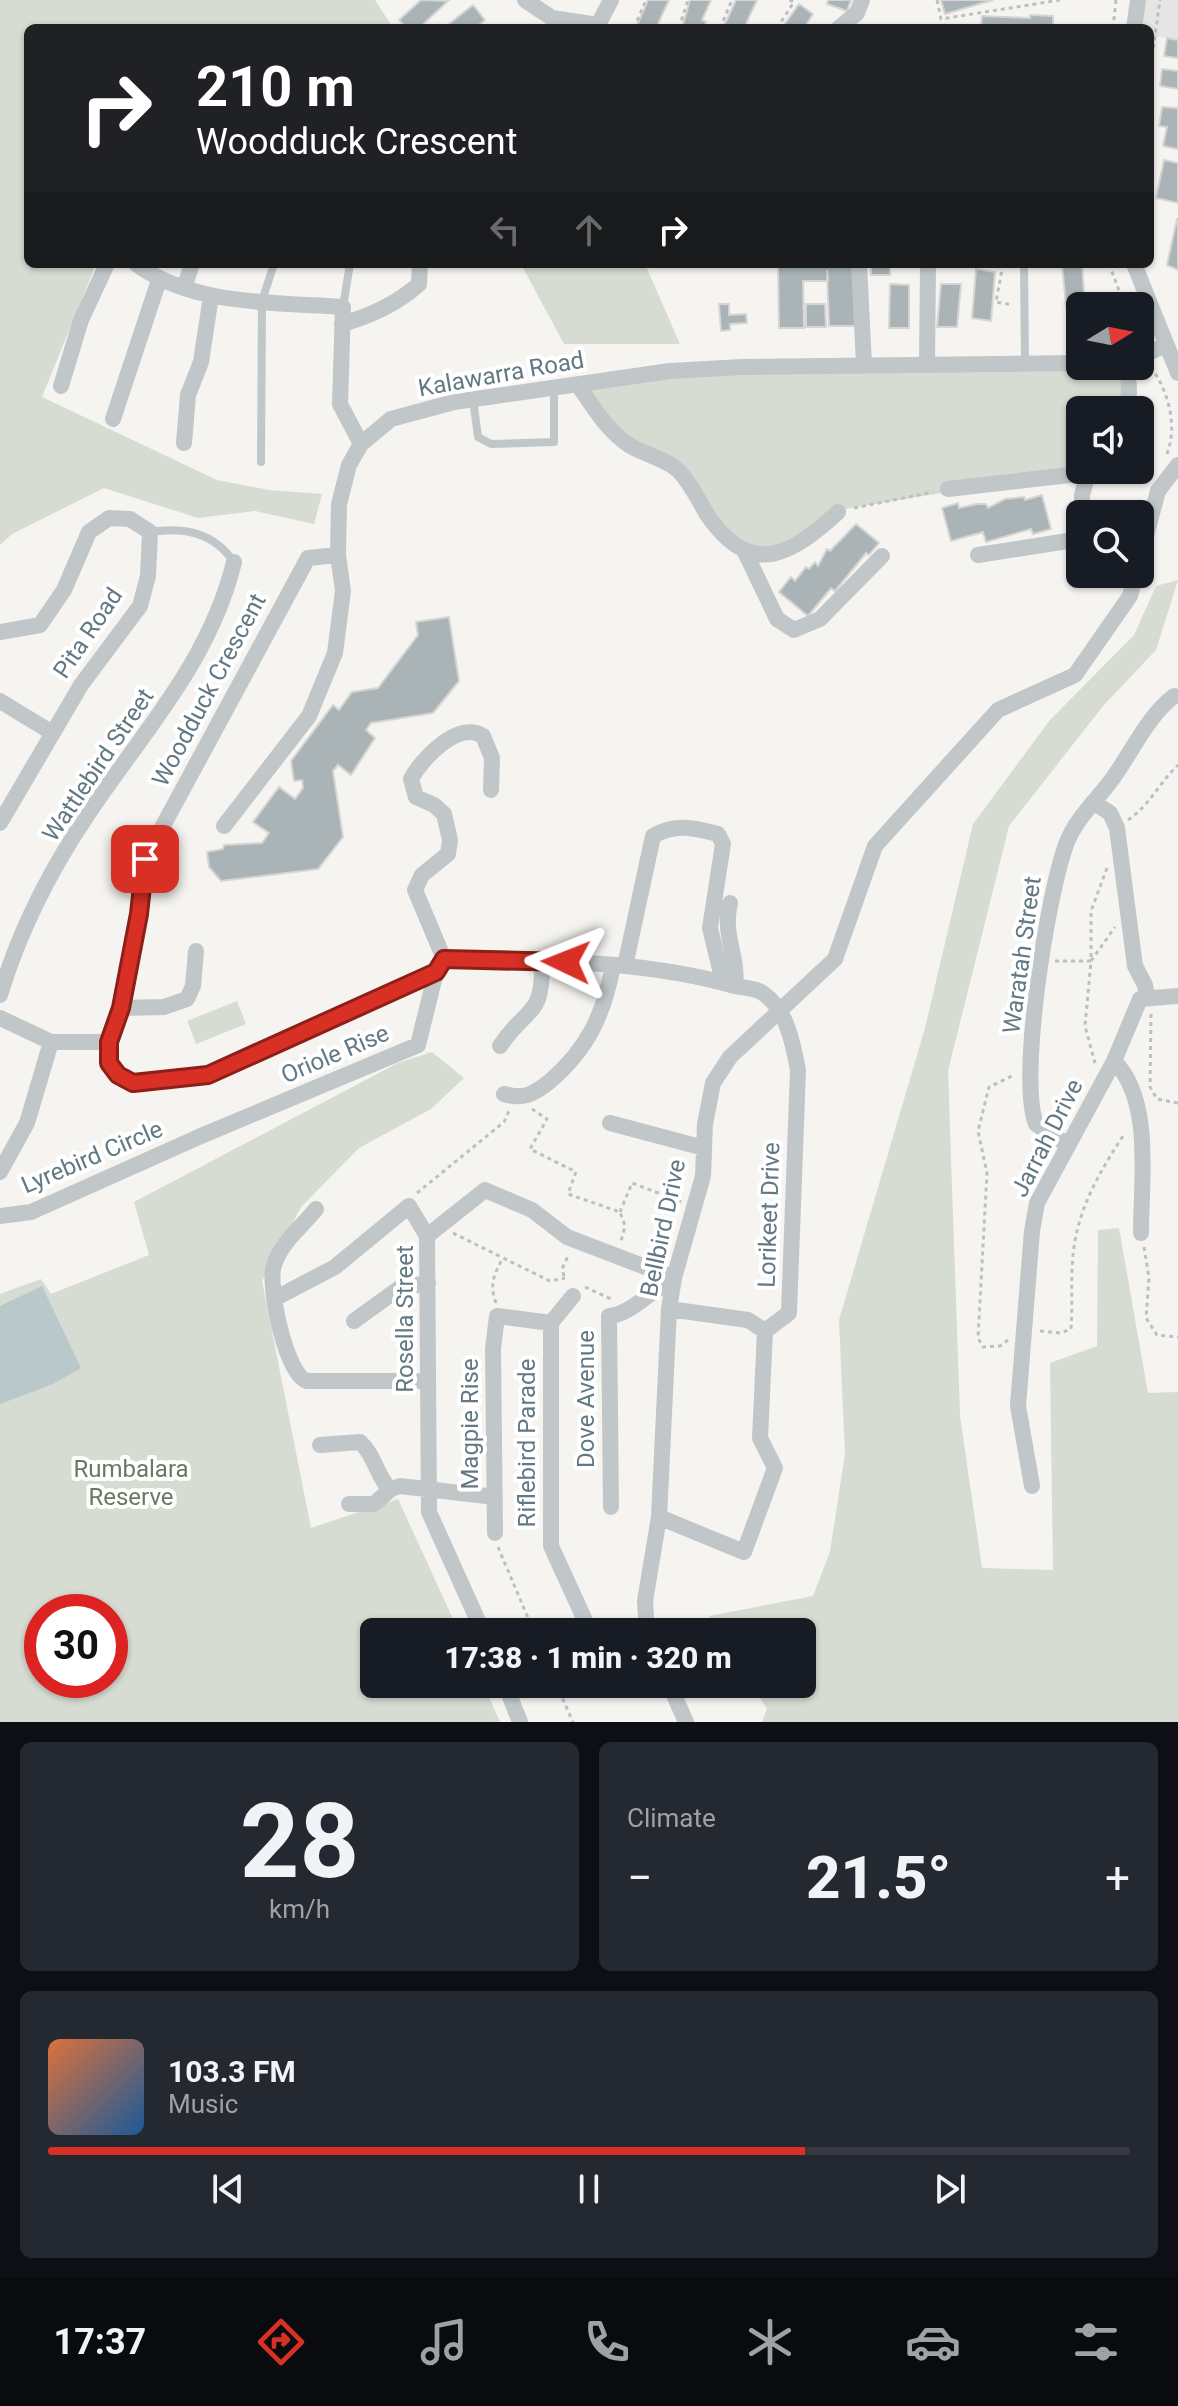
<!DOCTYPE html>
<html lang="en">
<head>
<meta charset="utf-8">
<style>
	body { margin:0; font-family:Roboto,sans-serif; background:#242831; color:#f1f3f6; height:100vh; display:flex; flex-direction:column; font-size:30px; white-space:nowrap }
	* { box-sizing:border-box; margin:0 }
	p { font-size:26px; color:#9ea1a6 }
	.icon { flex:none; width:44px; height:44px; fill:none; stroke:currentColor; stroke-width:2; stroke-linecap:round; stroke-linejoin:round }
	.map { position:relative; height:1722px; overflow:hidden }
	.details { display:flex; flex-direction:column; gap:20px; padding:20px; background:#0d0f14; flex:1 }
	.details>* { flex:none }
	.top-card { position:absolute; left:24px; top:24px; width:1130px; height:244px; border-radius:12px; box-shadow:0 2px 6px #0004; background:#202124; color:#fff; overflow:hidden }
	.needle { width:52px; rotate:80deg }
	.fabs { position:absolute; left:1066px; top:292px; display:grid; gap:16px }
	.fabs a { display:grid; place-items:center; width:88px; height:88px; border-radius:12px; background:#171b24; box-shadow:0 2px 6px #0004; font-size:40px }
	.speed { position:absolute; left:24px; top:1594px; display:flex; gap:16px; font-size:40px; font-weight:700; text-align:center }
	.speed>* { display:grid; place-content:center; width:104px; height:104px; border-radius:50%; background:#171b24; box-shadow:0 2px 6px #0004; line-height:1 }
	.speed .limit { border:12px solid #d22; background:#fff; color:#111 }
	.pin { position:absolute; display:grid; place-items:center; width:68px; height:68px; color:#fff; margin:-34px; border-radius:16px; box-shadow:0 4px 12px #0006 }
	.me { position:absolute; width:88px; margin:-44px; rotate:272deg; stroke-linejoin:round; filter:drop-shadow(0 0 6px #0008) }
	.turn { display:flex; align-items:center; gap:28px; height:168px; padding:0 40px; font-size:36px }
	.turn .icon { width:104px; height:104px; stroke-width:2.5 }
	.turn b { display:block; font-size:56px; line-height:68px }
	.lanes { display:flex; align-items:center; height:76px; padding:0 40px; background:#0003; justify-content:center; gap:40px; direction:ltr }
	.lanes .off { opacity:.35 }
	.big { font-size:60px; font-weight:800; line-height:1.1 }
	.details .card { flex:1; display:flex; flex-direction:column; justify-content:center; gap:12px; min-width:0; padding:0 28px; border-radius:12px; background:#242831 }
	.details .dial { align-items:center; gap:0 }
	.dial b { font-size:104px; line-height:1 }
	.song { display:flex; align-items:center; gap:24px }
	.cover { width:96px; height:96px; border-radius:12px; background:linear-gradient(135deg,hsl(20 70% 55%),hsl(210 70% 35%)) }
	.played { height:8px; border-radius:4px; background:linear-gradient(90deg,#d93025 70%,#363941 70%) }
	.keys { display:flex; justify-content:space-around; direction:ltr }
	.heat { display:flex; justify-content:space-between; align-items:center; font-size:44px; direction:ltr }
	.details .tiles { flex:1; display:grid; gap:20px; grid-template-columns:1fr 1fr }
	.card:last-child { grid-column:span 2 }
	.trip { position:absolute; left:360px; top:1618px; width:456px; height:80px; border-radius:12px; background:#171b24; box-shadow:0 2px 6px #0004; font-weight:800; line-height:80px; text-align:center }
	.menu { display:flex; height:128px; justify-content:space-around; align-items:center; background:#090b0e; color:#9ea1a6 }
	.menu .icon { width:56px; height:56px }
	.menu .active { color:#d93025 }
	.menu b { font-size:36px; color:#f1f3f6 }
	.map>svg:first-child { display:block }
</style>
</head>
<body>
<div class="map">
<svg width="1178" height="1722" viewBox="0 0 1178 1722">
	<rect width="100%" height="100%" fill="#f5f4f0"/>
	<path fill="#e5e6e4" d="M1138 0H1178V39L1150 36V28H1134Z"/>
	<path fill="#d6dcd1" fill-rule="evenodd" d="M0 0H375L393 28H28V264H96L42 397 217 480 269 490 322 494 314 524 255 511 198 518 104 488 12 534 0 545Z
		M521 264H645L680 344H564Z
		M1128 366 1125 410H1080V470L833 511 779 553 745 552 675 467 629 445 578 385 670 371Z
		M1178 580 1156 650 1103 706 1009 826 948 1071 960 1416 982 1568 1053 1570 1050 1363 1097 1346 1098 1230 1119 1228 1148 1393 1178 1392V1722H762L767 1709 751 1684H802V1632H719L709 1616 813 1596 830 1552 845 1454 839 1320 925 1028 973 824 1050 720 1134 635 1156 586Z
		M237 1001 246 1024 196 1044 187 1021Z
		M432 1052 464 1078 431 1109 359 1148 301 1207 262 1281 311 1528 398 1499 459 1632H374V1684H483L500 1722H0V1359L42 1287 0 1306V1294L41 1279 51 1294 149 1255 134 1202 398 1063ZM42 1612H110V1680H42Z"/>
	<path fill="#b8c8cb" d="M42 1286 81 1368 53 1384 0 1404V1306Z"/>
	<path fill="#aab4b7" stroke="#d6d5d3" stroke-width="2" d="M421 0 448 1 419 28H407L399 20Z
		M648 0H669L656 28H636Z
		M690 0H711L702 20 706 22 703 28H682Z
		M736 0H757L744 28H723Z
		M828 0H851L847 11 827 4Z
		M941 0H993L945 14Z
		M799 4 813 14 804 28H782Z
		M473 5 485 20 475 28H444Z
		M1030 15 1053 16V28H981L982 16 1030 18Z
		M1167 38 1178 40V58L1164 56Z
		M1162 69 1178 71V89L1160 86Z
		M1162 107 1178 108V149L1163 146 1167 127 1159 126Z
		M1164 160 1178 163V203L1156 198Z
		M1177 219H1178V270L1167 265Z
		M778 264H854L855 326H829L827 270 828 281H803L804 328H779Z
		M871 264H890V275H871Z
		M1062 264H1082L1085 306H1066Z
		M976 269 995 272 991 321 972 318Z
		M890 284 909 285V328H889Z
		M941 284H961L957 327H937Z
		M719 304H729V315L746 314 747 323 730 324V330L721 331Z
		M806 304H825L826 327H806Z
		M1042 495 1051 529 1033 534 1031 529 986 542 983 532 951 541 942 508 958 503 959 508 977 504H986L988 508 1005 499 1024 497 1025 500Z
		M856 524 879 543 869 555 866 553 835 591 831 588 808 616 779 592 791 577 795 581 806 567 809 569 815 562 818 566 827 549 830 551Z
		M449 617 459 681 433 713 371 723 366 730 375 738 351 775 338 765 333 771 343 837 318 869 221 881 209 867 207 852 223 849 224 845 262 843 269 833 253 822 279 787 295 799 303 788 302 780 294 781 291 761 333 705 339 710 352 692 378 688 418 635 416 622Z"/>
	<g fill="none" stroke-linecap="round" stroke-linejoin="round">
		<path stroke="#bdbfc1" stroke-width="3" stroke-dasharray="4 4" stroke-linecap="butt" d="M937 0 941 19 1060 0
			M634 28 646 0
			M679 28 688 0
			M720 28 732 0
			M777 28 794 2 789 0
			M1113 28 1116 0
			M1150 72 1160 0
			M1003 264 996 302 1013 305
			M1109 264 1125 306
			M1151 367C1168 391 1178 425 1167 454
			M854 508 933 492
			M1128 820C1150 805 1159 783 1178 765
			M1107 868 1091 911V961L1115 927
			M1055 961H1091L1085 1026 1095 1063
			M1151 1014 1150 1087 1157 1099 1178 1103
			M532 1109 547 1119 530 1149 576 1172 568 1194 620 1212 625 1226 621 1241
			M417 1193 504 1122 509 1111
			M620 1212 632 1183 682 1202
			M453 1233 503 1258
			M1144 1247 1149 1278 1146 1318 1157 1335 1178 1337
			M564 1276 562 1269 569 1254
			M585 1287 611 1299
			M496 1303C489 1285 494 1274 503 1258L550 1281 565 1278
			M1040 1331 1061 1333 1071 1329C1073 1301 1070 1274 1074 1247 1080 1204 1102 1168 1125 1133
			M1008 1340 1000 1346 983 1347 978 1338 987 1173 978 1131 989 1087 1014 1075
			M498 1547 534 1632
			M556 1684 573 1722"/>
		<path stroke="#c1c6c8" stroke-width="8" d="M1024 264 1025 363
			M343 307 350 264
			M473 399 478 437 491 444 554 442V388
			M261 462 262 301 274 264
			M150 532C184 527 213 532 234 562"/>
		<path stroke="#c1c6c8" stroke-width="16" d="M525 0 552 18 598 25 601 28
			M598 25 611 0
			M839 28 857 13 862 0
			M1134 28 1138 0
			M136 264C194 306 273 302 343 307L340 404 361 444
			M859 264 864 365
			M1134 264 1178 373
			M184 288 192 264
			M342 324C370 316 397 304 419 284L420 264
			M1140 357 1165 345
			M927 364 928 264
			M578 385C593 406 606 430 629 445 643 454 666 459 678 470 691 483 698 500 708 516 752 579 791 555 838 512
			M61 386 81 320 107 264
			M1125 410 1129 393 1128 366
			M113 419 159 280
			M184 443 188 395 201 362 211 296
			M948 489 1087 473
			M1082 514V495L1089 470
			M745 552 777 619 794 630 820 619 882 556
			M338 555 308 558 145 859 139 914 121 1008 109 1042V1063L118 1075 133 1083 208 1075 436 972 444 959
			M978 555 1074 540 1080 526
			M1140 558 1158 491 1178 465
			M0 632 40 625 64 590 89 532 109 518 130 519 150 532 148 576 140 606 81 685 0 823
			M0 701 51 732
			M1093 802 1110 813 1117 828 1135 966 1145 985 1147 996
			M224 826 309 716 335 653 343 591 338 555 339 504 349 465 361 444 391 419 454 402 670 371 742 367 1080 363
			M730 903C722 936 739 957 735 986
			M444 959C541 961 641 959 735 986 743 988 757 988 764 994 787 1010 793 1044 798 1070L789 1313 765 1331 760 1438 775 1468 744 1552 659 1517
			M444 959 415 890 422 875 448 854 450 840 444 814 434 805 416 797 411 779C422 758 459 720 483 736L492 758 491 790
			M625 966 653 836C676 823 694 828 718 834L723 844 710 928 723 982
			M0 995C19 932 51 869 88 814 143 732 210 661 234 562
			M121 1008 164 1007 187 999 193 986 196 951
			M0 1018 51 1042H109
			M500 1046C528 1004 543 1019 542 961
			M1114 1061C1153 1100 1141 1180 1141 1233
			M504 1094C523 1100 534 1094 549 1082 588 1049 604 1014 613 965
			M610 1123 704 1148
			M1068 1145 1036 1124C1018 1077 1048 891 1067 842 1077 817 1098 799 1113 778 1133 750 1147 717 1174 696
			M0 1172 27 1123 51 1042
			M316 1209C301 1228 282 1241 274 1265 267 1285 286 1375 307 1381H428
			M0 1216 31 1212 201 1136 418 1045 436 972
			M276 1298 335 1267 409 1206 427 1236
			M669 1309 748 1320 765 1331
			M354 1321 401 1287 428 1283
			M551 1323 573 1296
			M320 1445 360 1442C374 1454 377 1476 390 1490
			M1032 1486 1018 1406 1032 1231 1037 1203 1114 1061 1140 999 1178 996
			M349 1504H374L391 1489 400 1486 495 1497
			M611 1507 609 1316C635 1314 655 1282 673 1285
			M495 1533 493 1349 497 1316 551 1323V1546L589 1629 617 1632
			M483 1632 429 1512 427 1236 485 1190 532 1210 567 1237 674 1278
			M647 1632 645 1601 659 1517 669 1309 674 1278 703 1176 705 1124 713 1083 730 1057 835 959 875 846 998 710 1075 675 1130 596 1136 574
			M505 1684 520 1722
			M603 1684 605 1688
			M669 1684 686 1722"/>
	</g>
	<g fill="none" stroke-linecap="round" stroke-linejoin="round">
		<g stroke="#8d1f18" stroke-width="20">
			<path id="route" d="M145 859 139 914 121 1008 109 1042V1063L118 1075 133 1083 208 1075 436 972 444 959 566 962"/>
		</g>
		<use href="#route" stroke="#d93025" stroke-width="14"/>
	</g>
	<g text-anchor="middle" stroke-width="8" stroke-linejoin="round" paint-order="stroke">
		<g font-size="24" fill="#627983" stroke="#fff">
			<text transform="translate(501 374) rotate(-10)" y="8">Kalawarra Road</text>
			<text transform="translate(88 633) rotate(-56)" y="8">Pita Road</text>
			<text transform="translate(209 690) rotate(-62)" y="8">Woodduck Crescent</text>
			<text transform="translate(98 765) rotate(-56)" y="8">Wattlebird Street</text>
			<text transform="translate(1022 955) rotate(-82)" y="8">Waratah Street</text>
			<text transform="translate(335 1054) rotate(-23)" y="8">Oriole Rise</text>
			<text transform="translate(1047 1138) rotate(-63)" y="8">Jarrah Drive</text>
			<text transform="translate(92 1157) rotate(-23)" y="8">Lyrebird Circle</text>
			<text transform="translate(769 1215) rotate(-88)" y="8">Lorikeet Drive</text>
			<text transform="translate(663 1228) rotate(-78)" y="8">Bellbird Drive</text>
			<text transform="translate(405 1319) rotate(-90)" y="8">Rosella Street</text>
			<text transform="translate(586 1399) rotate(-90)" y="8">Dove Avenue</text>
			<text transform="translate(470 1424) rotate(-90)" y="8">Magpie Rise</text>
			<text transform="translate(527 1443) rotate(-90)" y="8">Riflebird Parade</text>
		</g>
		<g font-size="24" fill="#697a61" stroke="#fff">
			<text x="131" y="1477">Rumbalara<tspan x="131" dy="28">Reserve</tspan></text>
		</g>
	</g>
</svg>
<div class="fabs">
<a><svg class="needle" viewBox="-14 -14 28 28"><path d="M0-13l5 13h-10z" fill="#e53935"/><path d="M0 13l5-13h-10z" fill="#9ea1a6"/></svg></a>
<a><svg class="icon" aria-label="sound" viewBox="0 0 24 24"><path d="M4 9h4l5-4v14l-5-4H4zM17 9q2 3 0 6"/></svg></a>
<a><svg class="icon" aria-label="search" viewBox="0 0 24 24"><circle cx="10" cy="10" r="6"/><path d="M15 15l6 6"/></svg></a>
</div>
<div class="speed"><div class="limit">30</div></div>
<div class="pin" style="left:145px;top:859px;background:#d93025"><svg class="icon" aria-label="arrive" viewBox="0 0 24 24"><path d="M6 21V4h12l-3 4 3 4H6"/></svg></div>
<svg class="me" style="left:566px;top:962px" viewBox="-20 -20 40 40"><path d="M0-17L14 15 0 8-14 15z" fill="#d93025" stroke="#fff" stroke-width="4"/></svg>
<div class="trip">17:38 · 1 min · 320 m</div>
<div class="top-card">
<div class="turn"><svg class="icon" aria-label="right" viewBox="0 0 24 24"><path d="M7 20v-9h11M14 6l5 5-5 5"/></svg><div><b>210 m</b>Woodduck Crescent</div></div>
<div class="lanes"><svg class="icon off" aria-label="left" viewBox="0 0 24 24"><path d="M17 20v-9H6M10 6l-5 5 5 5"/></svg><svg class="icon off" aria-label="ahead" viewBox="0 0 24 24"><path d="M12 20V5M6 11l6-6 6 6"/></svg><svg class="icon" aria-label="right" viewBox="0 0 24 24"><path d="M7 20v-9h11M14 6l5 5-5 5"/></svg></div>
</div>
</div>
<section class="details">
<div class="tiles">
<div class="card dial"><b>28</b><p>km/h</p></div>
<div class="card"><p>Climate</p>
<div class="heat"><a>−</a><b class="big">21.5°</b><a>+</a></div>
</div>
<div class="card">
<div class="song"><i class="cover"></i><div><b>103.3 FM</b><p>Music</p></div></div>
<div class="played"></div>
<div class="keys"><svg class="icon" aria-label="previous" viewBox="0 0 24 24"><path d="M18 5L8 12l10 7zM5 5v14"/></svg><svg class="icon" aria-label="pause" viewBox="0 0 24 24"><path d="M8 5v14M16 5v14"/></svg><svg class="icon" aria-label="next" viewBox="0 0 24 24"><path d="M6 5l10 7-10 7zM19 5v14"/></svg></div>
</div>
</div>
</section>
<nav class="menu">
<b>17:37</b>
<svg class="icon active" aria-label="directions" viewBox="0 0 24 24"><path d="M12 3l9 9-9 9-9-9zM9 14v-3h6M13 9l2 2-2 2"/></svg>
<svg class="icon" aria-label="music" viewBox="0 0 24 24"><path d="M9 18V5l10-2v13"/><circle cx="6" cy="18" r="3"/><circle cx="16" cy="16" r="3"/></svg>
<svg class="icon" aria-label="phone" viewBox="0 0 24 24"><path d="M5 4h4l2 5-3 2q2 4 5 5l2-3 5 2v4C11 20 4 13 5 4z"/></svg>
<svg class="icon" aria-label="climate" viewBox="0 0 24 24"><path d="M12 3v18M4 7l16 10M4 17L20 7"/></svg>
<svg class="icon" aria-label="car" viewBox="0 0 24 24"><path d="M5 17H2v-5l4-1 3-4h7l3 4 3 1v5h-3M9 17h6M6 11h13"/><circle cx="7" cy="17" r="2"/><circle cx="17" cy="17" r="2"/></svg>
<svg class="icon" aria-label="filters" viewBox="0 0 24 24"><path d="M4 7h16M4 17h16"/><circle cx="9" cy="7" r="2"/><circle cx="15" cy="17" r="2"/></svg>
</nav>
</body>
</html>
